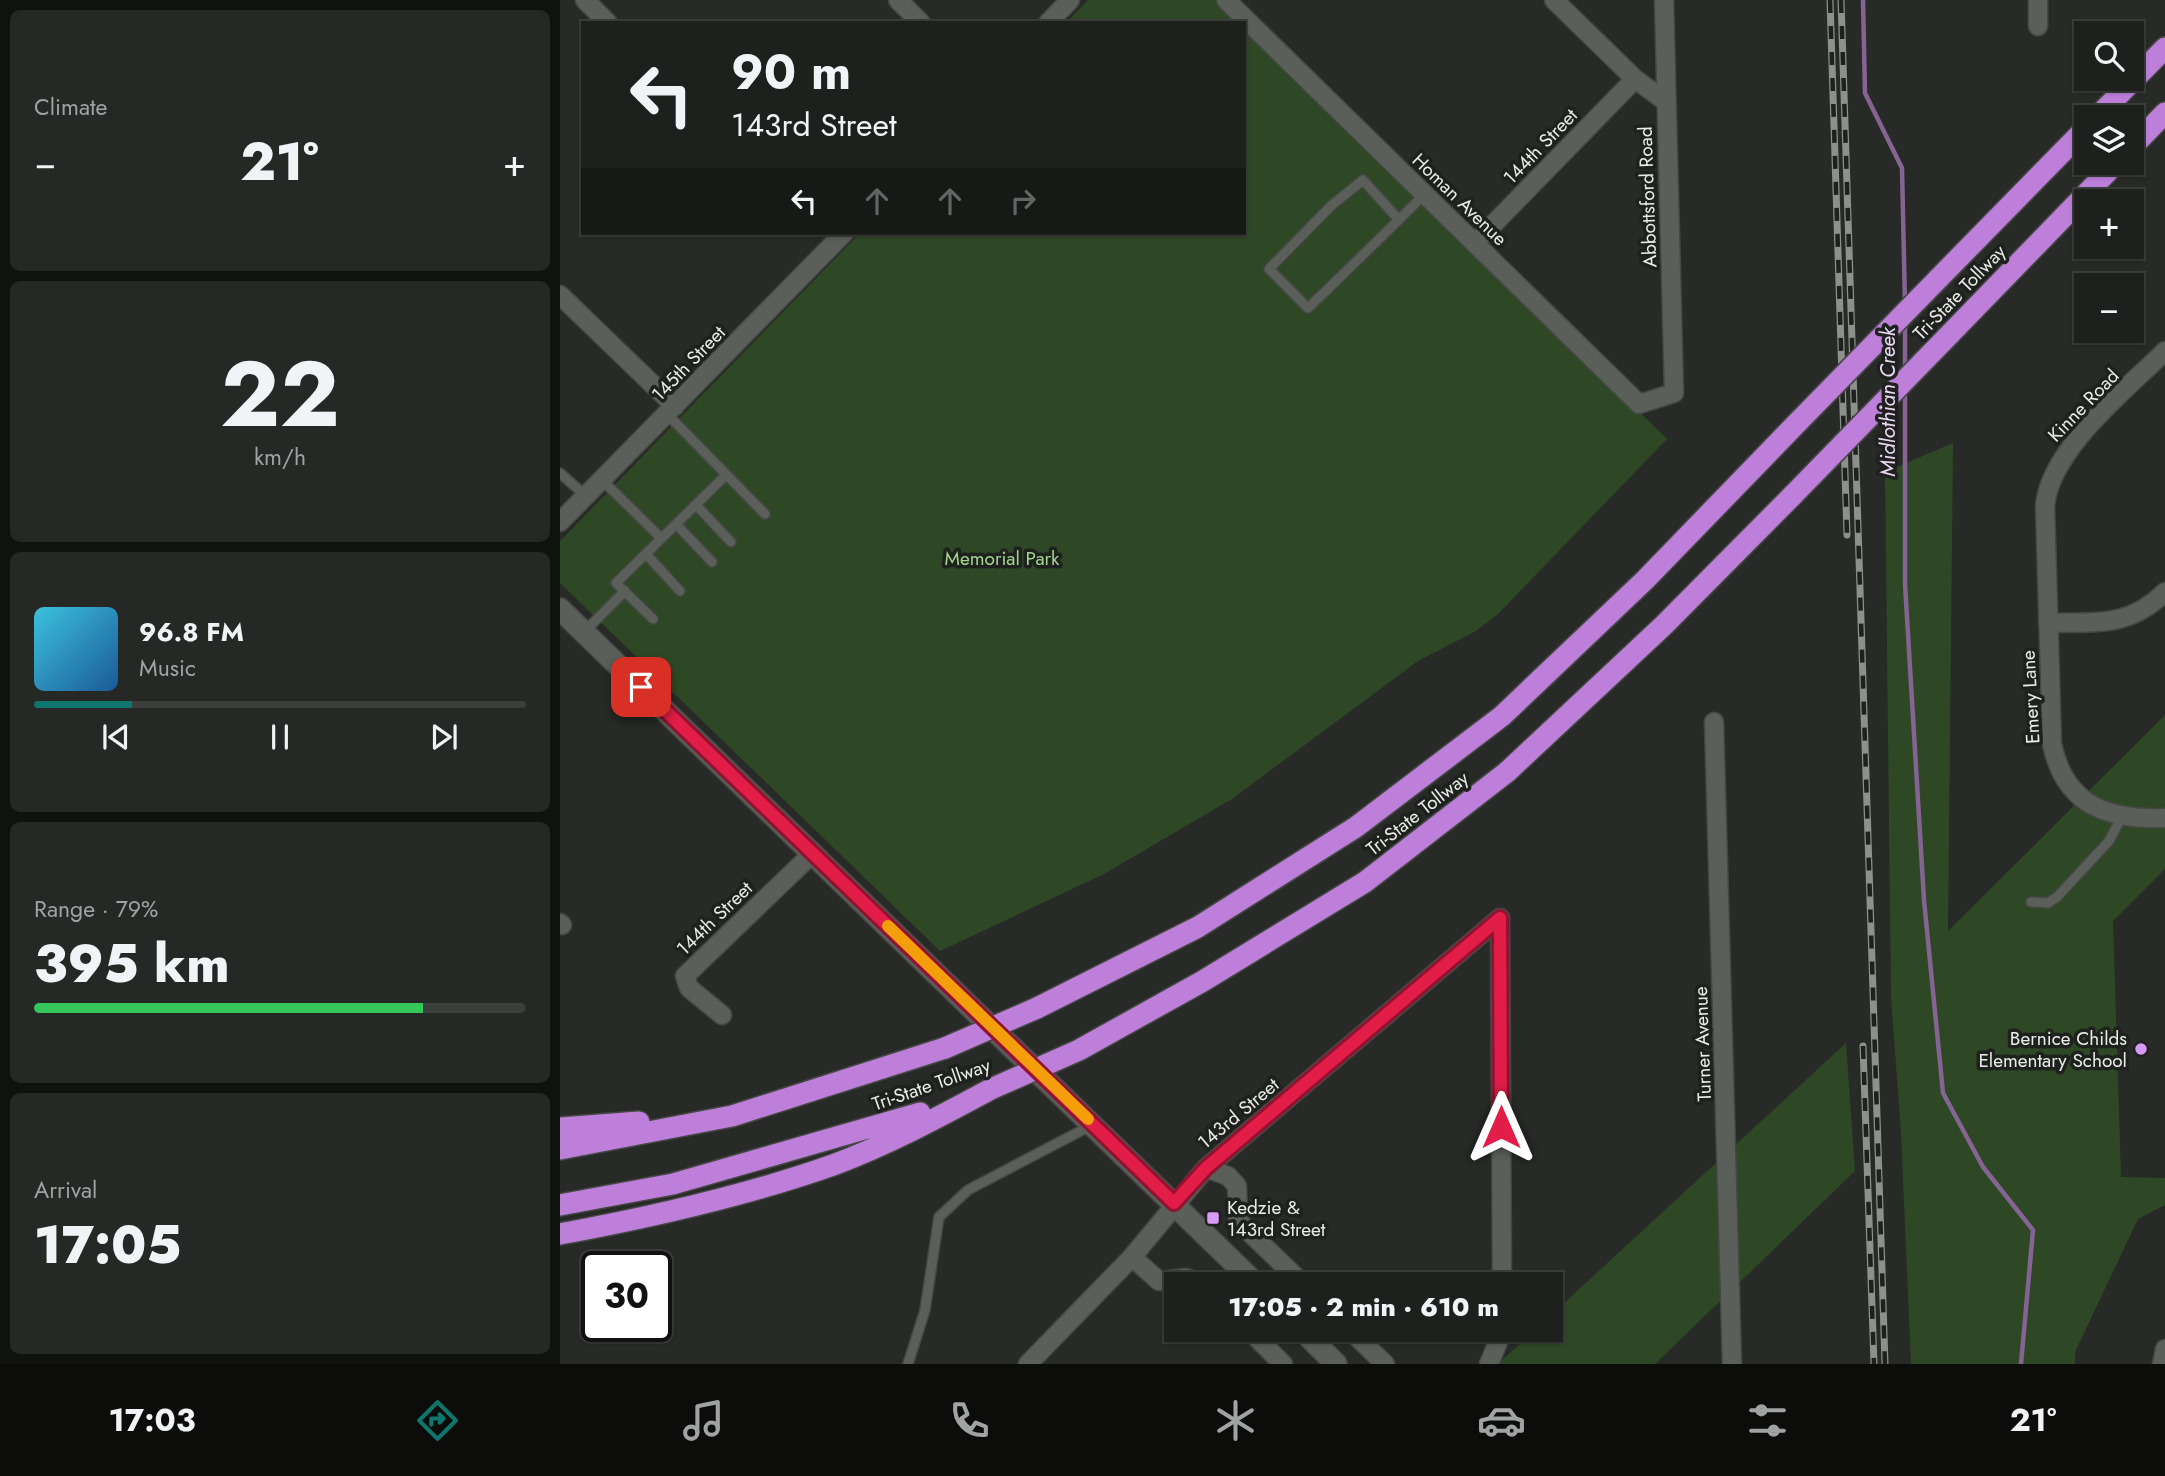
<!DOCTYPE html>
<html lang="en">
<head>
<meta charset="utf-8">
<style>
	body { margin:0; font-family:Jost,sans-serif; background:#252825; color:#f1f3f6; height:100vh; display:flex; flex-direction:column; font-size:26px; white-space:nowrap }
	* { box-sizing:border-box; margin:0 }
	p { font-size:23px; color:#a0a3a3 }
	.icon { flex:none; width:38px; height:38px; fill:none; stroke:currentColor; stroke-width:2; stroke-linecap:round; stroke-linejoin:round }
	.map { position:relative; flex:1; overflow:hidden }
	.sheet { display:flex; flex-direction:column; gap:10px; padding:10px; background:#10120f; width:560px }
	.sheet>* { flex:none }
	.top-card { position:absolute; left:21px; top:21px; width:665px; height:214px; border-radius:0px; box-shadow:0 2px 5px #0004,0 0 0 2px #3b3e3b; background:#1d201c; color:#f1f3f6; overflow:hidden }
	.buttons { position:absolute; left:1514px; top:21px; display:grid; gap:14px }
	.buttons a { display:grid; place-items:center; width:70px; height:70px; border-radius:0px; background:#1d201c; box-shadow:0 2px 5px #0004,0 0 0 2px #3b3e3b; font-size:35px }
	.speed { position:absolute; left:21px; top:1251px; display:flex; gap:14px; font-size:35px; font-weight:700; text-align:center }
	.speed>* { display:grid; place-content:center; width:91px; height:91px; border-radius:50%; background:#1d201c; box-shadow:0 2px 5px #0004,0 0 0 2px #3b3e3b; line-height:1 }
	.speed .limit { border:4px solid #111; border-radius:10px; background:#fff; color:#111 }
	.pin { position:absolute; display:grid; place-items:center; width:60px; height:60px; color:#fff; margin:-30px; border-radius:14px; box-shadow:0 4px 10px #0006 }
	.me { position:absolute; width:77px; margin:-38px; rotate:0deg; stroke-linejoin:round; filter:drop-shadow(0 0 5px #0008) }
	.turn { display:flex; align-items:center; gap:24px; height:147px; padding:0 35px; font-size:32px }
	.turn .icon { width:91px; height:91px; stroke-width:2.5 }
	.turn b { display:block; font-size:49px; line-height:60px }
	.lanes { display:flex; align-items:center; height:66px; padding:0 35px; background:#0003; justify-content:center; gap:35px; direction:ltr }
	.lanes .off { opacity:.35 }
	.big { font-size:52px; font-weight:800; line-height:1.1 }
	.sheet .card { flex:1; display:flex; flex-direction:column; justify-content:center; gap:10px; min-width:0; padding:0 24px; border-radius:10px; background:#252825 }
	.sheet .dial { align-items:center; gap:0 }
	.dial b { font-size:91px; line-height:1 }
	.song { display:flex; align-items:center; gap:21px }
	.cover { width:84px; height:84px; border-radius:10px; background:linear-gradient(135deg,hsl(190 70% 55%),hsl(210 70% 35%)) }
	.played { height:7px; border-radius:4px; background:linear-gradient(90deg,#0f766e 20%,#3b3e3b 20%) }
	.keys { display:flex; justify-content:space-around; direction:ltr }
	.heat { display:flex; justify-content:space-between; align-items:center; font-size:38px; direction:ltr }
	.charge { height:10px; border-radius:5px; background:linear-gradient(90deg,#34c759 79%,#3b3e3b 0) }
	.trip { position:absolute; left:604px; top:1272px; width:399px; height:70px; border-radius:0px; background:#1d201c; box-shadow:0 2px 5px #0004,0 0 0 2px #3b3e3b; font-weight:800; line-height:70px; text-align:center }
	.dock { display:flex; height:112px; justify-content:space-around; align-items:center; background:#0c0d0b; color:#a0a3a3 }
	.dock .icon { width:49px; height:49px }
	.dock .active { color:#0f766e }
	.dock b { font-size:32px; color:#f1f3f6 }
	main { display:flex; flex:1; min-height:0 }
	.map>svg:first-child { display:block }
</style>
</head>
<body>
<main>
<section class="sheet">
<div class="card"><p>Climate</p>
<div class="heat"><a>−</a><b class="big">21°</b><a>+</a></div>
</div>
<div class="card dial"><b>22</b><p>km/h</p></div>
<div class="card">
<div class="song"><i class="cover"></i><div><b>96.8 FM</b><p>Music</p></div></div>
<div class="played"></div>
<div class="keys"><svg class="icon" aria-label="previous" viewBox="0 0 24 24"><path d="M18 5L8 12l10 7zM5 5v14"/></svg><svg class="icon" aria-label="pause" viewBox="0 0 24 24"><path d="M8 5v14M16 5v14"/></svg><svg class="icon" aria-label="next" viewBox="0 0 24 24"><path d="M6 5l10 7-10 7zM19 5v14"/></svg></div>
</div>
<div class="card"><p>Range · 79%</p><b class="big">395 km</b><div class="charge"></div></div>
<div class="card"><p>Arrival</p><b class="big">17:05</b></div>
</section>
<div class="map">
<svg width="1605" height="1364" viewBox="0 0 1605 1364">
	<rect width="100%" height="100%" fill="#272a26"/>
	<path fill="#2e4825" d="M528 0H658L682 23H506Z
		M684 25 1107 439 939 613 916 631 858 661 672 799 544 874 380 951 0 583V541L300 233H684Z
		M1393 443 1388 931 1605 715V869L1553 921 1561 1177 1605 1178V1205L1578 1219 1515 1352V1364H1351L1341 1132 1331 998 1325 472Z
		M1286 1043 1295 1171 1095 1364H938L975 1330H990L991 1315Z"/>
	<g fill="none" stroke-linecap="round" stroke-linejoin="round">
		<path stroke="#856494" stroke-width="4.5" d="M1303 0 1305 93 1342 168 1345 304
			M1345 371V323
			M1345 390V584L1364 900 1383 1093 1423 1167 1473 1230 1461 1364"/>
		<g stroke="#444743" stroke-width="12">
			<path id="lane" d="M839 220 803 180 772 205 709 269 748 308C787 271 826 232 865 194
				M107 414 205 514
				M0 473 26 496
				M42 480 101 538
				M136 505 171 542
				M116 524 152 562
				M86 554 120 591
				M93 619 56 583 166 475
				M24 632 65 591
				M1471 902 1488 903 1497 897 1549 841 1561 818
				M348 1364 365 1310 379 1217 408 1190 532 1125"/>
		</g>
		<g stroke="#444743" stroke-width="21">
			<path id="street" d="M25 0 48 23
				M338 0 361 23
				M666 0 1079 404 1114 393 1104 0
				M994 0 1075 79 1105 101
				M1478 0V26
				M488 23 510 0
				M915 243 1075 79
				M0 295 115 406
				M1605 351C1566 390 1490 449 1485 506L1492 744C1505 806 1548 820 1605 818
				M0 522 284 233
				M1488 623C1535 622 1569 628 1605 592
				M1154 722 1172 1364
				M940 918 942 1284
				M0 923 2 925
				M162 1015 129 988 125 976 253 853
				M646 1168 668 1176 677 1186 678 1221 743 1284
				M572 1257 599 1281 626 1278 644 1284
				M689 1330 723 1364
				M790 1330 825 1364
				M468 1364 572 1257 646 1168 940 918
				M929 1364 943 1330
				M1602 1364 1605 1349"/>
		</g>
		<g stroke="#444743" stroke-width="24">
			<path id="secondary" d="M0 609 696 1284
				M742 1330 776 1364"/>
		</g>
		<g stroke="#444743" stroke-width="24">
			<path id="highway" d="M1537 117 1605 48
				M1572 147 1605 113
				M1378 279 1526 128
				M1391 333 1556 163
				M477 1008 638 927 796 827 942 716 1085 580 1238 422
				M519 1050 643 981 805 882 947 772 1104 625 1234 494
				M0 1128 79 1122
				M0 1149 172 1116 385 1048
				M0 1205 113 1184 360 1113
				M0 1234C92 1217 185 1196 273 1165 327 1145 379 1117 431 1089"/>
		</g>
		<use href="#lane" stroke="#5b5f5a" stroke-width="9"/>
		<use href="#street" stroke="#5b5f5a" stroke-width="18"/>
		<use href="#secondary" stroke="#5b5f5a" stroke-width="21"/>
		<use href="#highway" stroke="#bd7fda" stroke-width="21"/>
		<g stroke="#8d908c" stroke-width="7">
			<path id="rail" d="M1270 0 1287 535
				M1281 0 1325 1364
				M1303 1046 1314 1364"/>
		</g>
		<use href="#rail" stroke="#1e211d" stroke-width="4.5" stroke-dasharray="13" stroke-linecap="butt"/>
		<g stroke="#444743" stroke-width="24" stroke-linecap="butt">
			<path id="highway-bridge" d="M1238 422 1378 279
				M1234 494 1391 333
				M385 1048 477 1008
				M431 1089 519 1050"/>
		</g>
		<use href="#highway-bridge" stroke="#bd7fda" stroke-width="21"/>
	</g>
	<g fill="none" stroke-linecap="round" stroke-linejoin="round">
		<g stroke="#92132f" stroke-width="18">
			<path id="route" d="M81 687 614 1203 646 1168 940 918 941 1127"/>
		</g>
		<use href="#route" stroke="#e11d48" stroke-width="12"/>
		<path stroke="#f59e0b" stroke-width="12" d="M328 926 528 1119"/>
	</g>
	<g fill="#d99af7" stroke="#1e211d" stroke-width="2.5">
		<circle cx="1581" cy="1049" r="7"/>
		<rect x="646" y="1211" width="14" height="14" rx="3.5"/>
	</g>
	<g text-anchor="middle" stroke-width="7" stroke-linejoin="round" paint-order="stroke">
		<g font-size="19" fill="#eaece9" stroke="#1e211d">
			<text transform="translate(980 146) rotate(-46)" y="7">144th Street</text>
			<text transform="translate(1087 197) rotate(-92)" y="7">Abbottsford Road</text>
			<text transform="translate(900 199) rotate(44)" y="7">Homan Avenue</text>
			<text transform="translate(1399 292) rotate(-46)" y="7">Tri-State Tollway</text>
			<text transform="translate(128 363) rotate(-46)" y="7">145th Street</text>
			<text transform="translate(1523 405) rotate(-46)" y="7">Kinne Road</text>
			<text transform="translate(1470 697) rotate(-93)" y="7">Emery Lane</text>
			<text transform="translate(857 813) rotate(-38)" y="7">Tri-State Tollway</text>
			<text transform="translate(154 918) rotate(-44)" y="7">144th Street</text>
			<text transform="translate(1142 1044) rotate(-92)" y="7">Turner Avenue</text>
			<text transform="translate(371 1084) rotate(-19)" y="7">Tri-State Tollway</text>
			<text transform="translate(678 1113) rotate(-40)" y="7">143rd Street</text>
		</g>
		<g font-size="19" fill="#a2d78f" stroke="#1e211d">
			<text x="442" y="565">Memorial Park</text>
		</g>
		<g font-size="19" fill="#eaece9" stroke="#1e211d" text-anchor="end">
			<text x="1567" y="1045">Bernice Childs<tspan x="1567" dy="22">Elementary School</tspan></text>
			<text x="667" y="1214" text-anchor="start">Kedzie &amp;<tspan x="667" dy="22">143rd Street</tspan></text>
		</g>
		<g font-size="21" font-style="italic" fill="#ecd9f6" stroke="#1e211d">
			<text transform="translate(1328 402) rotate(-90)" y="7">Midlothian Creek</text>
		</g>
	</g>
</svg>
<div class="buttons">
<a><svg class="icon" aria-label="search" viewBox="0 0 24 24"><circle cx="10" cy="10" r="6"/><path d="M15 15l6 6"/></svg></a>
<a><svg class="icon" aria-label="layers" viewBox="0 0 24 24"><path d="M12 4l9 5-9 5-9-5zM3 14l9 5 9-5"/></svg></a>
<a>+</a>
<a>−</a>
</div>
<div class="speed"><div class="limit">30</div></div>
<div class="pin" style="left:81px;top:687px;background:#d93025"><svg class="icon" aria-label="arrive" viewBox="0 0 24 24"><path d="M6 21V4h12l-3 4 3 4H6"/></svg></div>
<svg class="me" style="left:941px;top:1127px" viewBox="-20 -20 40 40"><path d="M0-17L14 15 0 8-14 15z" fill="#e11d48" stroke="#fff" stroke-width="4"/></svg>
<div class="trip">17:05 · 2 min · 610 m</div>
<div class="top-card">
<div class="turn"><svg class="icon" aria-label="left" viewBox="0 0 24 24"><path d="M17 20v-9H6M10 6l-5 5 5 5"/></svg><div><b>90 m</b>143rd Street</div></div>
<div class="lanes"><svg class="icon" aria-label="left" viewBox="0 0 24 24"><path d="M17 20v-9H6M10 6l-5 5 5 5"/></svg><svg class="icon off" aria-label="ahead" viewBox="0 0 24 24"><path d="M12 20V5M6 11l6-6 6 6"/></svg><svg class="icon off" aria-label="ahead" viewBox="0 0 24 24"><path d="M12 20V5M6 11l6-6 6 6"/></svg><svg class="icon off" aria-label="right" viewBox="0 0 24 24"><path d="M7 20v-9h11M14 6l5 5-5 5"/></svg></div>
</div>
</div>
</main>
<nav class="dock">
<b>17:03</b>
<svg class="icon active" aria-label="directions" viewBox="0 0 24 24"><path d="M12 3l9 9-9 9-9-9zM9 14v-3h6M13 9l2 2-2 2"/></svg>
<svg class="icon" aria-label="music" viewBox="0 0 24 24"><path d="M9 18V5l10-2v13"/><circle cx="6" cy="18" r="3"/><circle cx="16" cy="16" r="3"/></svg>
<svg class="icon" aria-label="phone" viewBox="0 0 24 24"><path d="M5 4h4l2 5-3 2q2 4 5 5l2-3 5 2v4C11 20 4 13 5 4z"/></svg>
<svg class="icon" aria-label="climate" viewBox="0 0 24 24"><path d="M12 3v18M4 7l16 10M4 17L20 7"/></svg>
<svg class="icon" aria-label="car" viewBox="0 0 24 24"><path d="M5 17H2v-5l4-1 3-4h7l3 4 3 1v5h-3M9 17h6M6 11h13"/><circle cx="7" cy="17" r="2"/><circle cx="17" cy="17" r="2"/></svg>
<svg class="icon" aria-label="filters" viewBox="0 0 24 24"><path d="M4 7h16M4 17h16"/><circle cx="9" cy="7" r="2"/><circle cx="15" cy="17" r="2"/></svg>
<b>21°</b>
</nav>
</body>
</html>
